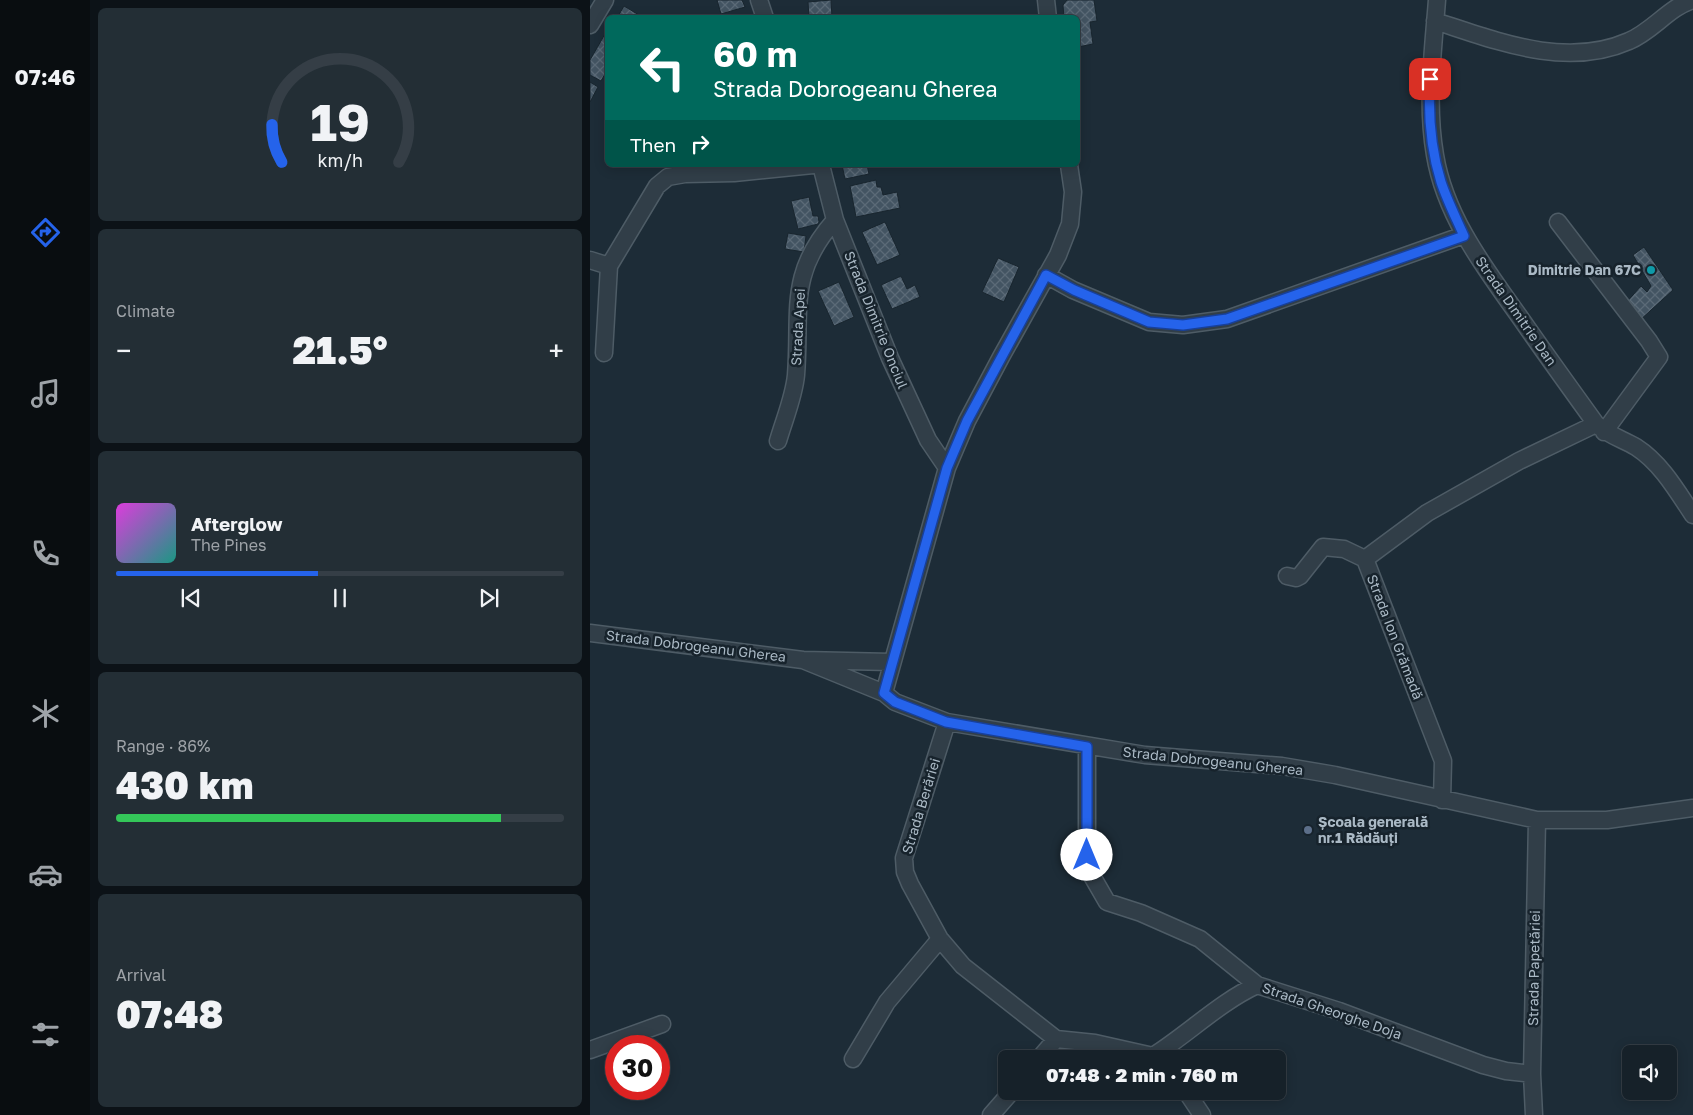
<!DOCTYPE html>
<html lang="en">
<head>
<meta charset="utf-8">
<style>
	body { margin:0; font-family:"Golos Text",sans-serif; background:#232e35; color:#f1f3f6; height:100vh; display:flex; flex-direction:column; font-size:19px; white-space:nowrap }
	* { box-sizing:border-box; margin:0 }
	p { font-size:16px; color:#9ea3a8 }
	.icon { flex:none; width:28px; height:28px; fill:none; stroke:currentColor; stroke-width:2; stroke-linecap:round; stroke-linejoin:round }
	.map { position:relative; flex:1; overflow:hidden }
	.panel { display:flex; flex-direction:column; gap:8px; padding:8px; background:#0c1217; width:500px }
	.panel>* { flex:none }
	.banner { position:absolute; left:15px; top:15px; width:475px; height:152px; border-radius:8px; box-shadow:0 2px 12px #0003,0 0 0 1px #353e46; background:#00695c; color:#fff; overflow:hidden }
	.tools { position:absolute; left:1032px; top:1045px; display:grid; gap:10px }
	.tools a { display:grid; place-items:center; width:55px; height:55px; border-radius:8px; background:#162129; box-shadow:0 2px 12px #0003,0 0 0 1px #353e46; font-size:25px }
	.speed { position:absolute; left:15px; top:1035px; display:flex; gap:10px; font-size:25px; font-weight:700; text-align:center }
	.speed>* { display:grid; place-content:center; width:65px; height:65px; border-radius:50%; background:#162129; box-shadow:0 2px 12px #0003,0 0 0 1px #353e46; line-height:1 }
	.speed .limit { border:8px solid #d22; background:#fff; color:#111 }
	.pin { position:absolute; display:grid; place-items:center; width:42px; height:42px; color:#fff; margin:-21px; border-radius:10px; box-shadow:0 2px 8px #0006 }
	.me { position:absolute; width:55px; margin:-28px; rotate:0deg; stroke-linejoin:round; filter:drop-shadow(0 0 4px #0008) }
	.turn { display:flex; align-items:center; gap:18px; height:105px; padding:0 25px; font-size:22px }
	.turn .icon { width:65px; height:65px; stroke-width:2.5 }
	.turn b { display:block; font-size:35px; line-height:42px }
	.then { display:flex; align-items:center; height:48px; padding:0 25px; background:#0003; gap:10px; font-size:19px }
	.big { font-size:38px; font-weight:800; line-height:1.1 }
	.panel .widget { flex:1; display:flex; flex-direction:column; justify-content:center; gap:8px; min-width:0; padding:0 18px; border-radius:8px; background:#232e35 }
	.panel .dial { align-items:center; gap:0 }
	.dial svg { height:130px; overflow:visible; fill:none; stroke:#353e46; stroke-width:7; stroke-linecap:round; text-anchor:middle }
	.dial text { fill:#f1f3f6; stroke:none }
	.song { display:flex; align-items:center; gap:15px }
	.cover { width:60px; height:60px; border-radius:8px; background:linear-gradient(135deg,hsl(300 70% 55%),hsl(170 70% 35%)) }
	.played { height:5px; border-radius:2px; background:linear-gradient(90deg,#2563eb 45%,#353e46 45%) }
	.keys { display:flex; justify-content:space-around; direction:ltr }
	.heat { display:flex; justify-content:space-between; align-items:center; font-size:28px; direction:ltr }
	.charge { height:8px; border-radius:4px; background:linear-gradient(90deg,#34c759 86%,#353e46 0) }
	.trip { position:absolute; left:408px; top:1050px; width:288px; height:50px; border-radius:8px; background:#162129; box-shadow:0 2px 12px #0003,0 0 0 1px #353e46; font-weight:800; line-height:50px; text-align:center }
	main { display:flex; flex:1; min-height:0 }
	.tabs { display:flex; flex-direction:column; width:90px; justify-content:space-around; align-items:center; background:#090d10; color:#9ea3a8 }
	.tabs .icon { width:35px; height:35px }
	.tabs .on { color:#2563eb }
	.tabs b { font-size:22px; color:#f1f3f6 }
	.map>svg:first-child { display:block }
</style>
</head>
<body>
<main>
<nav class="tabs">
<b>07:46</b>
<svg class="icon on" aria-label="directions" viewBox="0 0 24 24"><path d="M12 3l9 9-9 9-9-9zM9 14v-3h6M13 9l2 2-2 2"/></svg>
<svg class="icon" aria-label="music" viewBox="0 0 24 24"><path d="M9 18V5l10-2v13"/><circle cx="6" cy="18" r="3"/><circle cx="16" cy="16" r="3"/></svg>
<svg class="icon" aria-label="phone" viewBox="0 0 24 24"><path d="M5 4h4l2 5-3 2q2 4 5 5l2-3 5 2v4C11 20 4 13 5 4z"/></svg>
<svg class="icon" aria-label="climate" viewBox="0 0 24 24"><path d="M12 3v18M4 7l16 10M4 17L20 7"/></svg>
<svg class="icon" aria-label="car" viewBox="0 0 24 24"><path d="M5 17H2v-5l4-1 3-4h7l3 4 3 1v5h-3M9 17h6M6 11h13"/><circle cx="7" cy="17" r="2"/><circle cx="17" cy="17" r="2"/></svg>
<svg class="icon" aria-label="filters" viewBox="0 0 24 24"><path d="M4 7h16M4 17h16"/><circle cx="9" cy="7" r="2"/><circle cx="15" cy="17" r="2"/></svg>
</nav>
<section class="panel">
<div class="widget dial"><svg viewBox="0 0 100 80">
<path d="M14 69A42 42 0 1 1 86 69"/>
<path d="M14 69A42 42 0 0 1 8 46" stroke="#2563eb"/>
<text x="50" y="56" font-size="32" font-weight="700">19</text>
<text x="50" y="72" font-size="11">km/h</text>
</svg></div>
<div class="widget"><p>Climate</p>
<div class="heat"><a>−</a><b class="big">21.5°</b><a>+</a></div>
</div>
<div class="widget">
<div class="song"><i class="cover"></i><div><b>Afterglow</b><p>The Pines</p></div></div>
<div class="played"></div>
<div class="keys"><svg class="icon" aria-label="previous" viewBox="0 0 24 24"><path d="M18 5L8 12l10 7zM5 5v14"/></svg><svg class="icon" aria-label="pause" viewBox="0 0 24 24"><path d="M8 5v14M16 5v14"/></svg><svg class="icon" aria-label="next" viewBox="0 0 24 24"><path d="M6 5l10 7-10 7zM19 5v14"/></svg></div>
</div>
<div class="widget"><p>Range · 86%</p><b class="big">430 km</b><div class="charge"></div></div>
<div class="widget"><p>Arrival</p><b class="big">07:48</b></div>
</section>
<div class="map">
<svg width="1103" height="1115" viewBox="0 0 1103 1115">
	<defs>
		<pattern id="building-cross-hatch" width="8" height="8" patternUnits="userSpaceOnUse" patternTransform="scale(1.25)"><rect width="8" height="8" fill="#435462"/><path d="M0 0l8 8M0 8l8-8" fill="none" stroke="#5b6a77"/></pattern>
	</defs>
	<rect width="100%" height="100%" fill="#1d2c37"/>
	<path fill="url(#building-cross-hatch)" stroke="#18252e" d="M127 0H152L155 7 131 14Z
		M241 0 242 18H219L218 2Z
		M477 0H504L507 21 500 22 503 44 488 47V18H474L473 5Z
		M34 6 54 18H27Z
		M15 34 18 35V75L15 74 11 81 0 75V60Z
		M0 82 8 87 0 102Z
		M252 165H277L279 174 255 179Z
		M286 180 287 187H291L293 195 307 192 310 208 266 217 260 186Z
		M219 197 223 216H228L229 222 228 224 208 229 201 201Z
		M295 222 310 255 287 265 272 232Z
		M198 233 216 236 214 252 195 249Z
		M1054 247 1083 290 1049 321 1034 305 1051 286 1057 292 1061 286 1043 255Z
		M408 258 429 267 414 302 392 292Z
		M311 276 317 289 325 285 330 297 302 309 291 285Z
		M249 282 264 317 244 326 228 291Z"/>
	<g fill="none" stroke-linecap="round" stroke-linejoin="round">
		<g stroke="#4e5c66" stroke-width="19">
			<path id="minor" d="M169 0 175 18
				M456 0 458 18
				M847 0C843 52 836 103 845 155 855 216 894 267 929 316 954 352 980 388 1006 424 1018 435 1032 439 1046 447 1071 463 1087 491 1103 515
				M845 21C907 41 976 69 1039 41 1063 31 1079 7 1103 0
				M0 25 15 0
				M231 165 245 220 300 358 338 440 357 468
				M968 222 1059 341 1069 357 1014 432
				M0 260 19 266
				M456 275 483 290 559 322 593 325 637 319 874 235
				M14 353 19 266 67 186 78 177 95 174 144 173 223 165
				M188 441C194 420 204 397 206 375 211 311 197 274 245 220
				M697 576 706 578 710 576 733 547 754 549 775 559
				M0 633 213 660 301 662
				M213 660 294 693 305 702 357 722 555 755 692 766 745 775 947 820H1017L1103 808
				M294 693 357 468 377 421 411 357 468 255 480 224 483 192 479 165
				M357 722 314 858 315 872 320 884 350 939 373 966 466 1039
				M497 747V855L502 876 517 902 551 913 610 939 667 985
				M852 800 853 761 775 559 837 513 929 461 1006 424
				M0 1050 72 1024
				M263 1059 297 1002 350 939
				M449 1059 466 1039 505 1043 563 1056C598 1034 630 1002 667 985L749 1011 893 1065 916 1071 942 1074
				M596 1091 612 1115
				M401 1115 422 1091
				M944 1115 942 1074 947 820"/>
		</g>
		<use href="#minor" stroke="#313e48" stroke-width="16"/>
	</g>
	<g fill="none" stroke-linecap="round" stroke-linejoin="round">
		<g stroke="#184099" stroke-width="12">
			<path id="route" d="M497 855V747L356 722 305 702 294 693 357 468 377 421 456 275 484 290 559 322 593 325 637 319 874 236C866 218 857 200 851 182 841 150 838 113 840 79"/>
		</g>
		<use href="#route" stroke="#2563eb" stroke-width="9"/>
	</g>
	<circle fill="#0f9aa8" stroke="#17232c" stroke-width="2" cx="1061" cy="270" r="5"/>
	<circle fill="#5c6f8a" stroke="#17232c" stroke-width="2" cx="718" cy="830" r="5"/>
	<g text-anchor="middle" stroke-width="5" stroke-linejoin="round" paint-order="stroke">
		<g font-size="14" font-weight="bold" fill="#aab9c5" stroke="#17232c" text-anchor="end">
			<text x="1051" y="275">Dimitrie Dan 67C</text>
			<text x="728" y="827" text-anchor="start">Școala generală<tspan x="728" dy="16">nr.1 Rădăuți</tspan></text>
		</g>
		<g font-size="14" fill="#aab9c5" stroke="#17232c">
			<text transform="translate(926 311) rotate(55)" y="5">Strada Dimitrie Dan</text>
			<text transform="translate(286 320) rotate(68)" y="5">Strada Dimitrie Onciul</text>
			<text transform="translate(208 327) rotate(-87)" y="5">Strada Apei</text>
			<text transform="translate(805 637) rotate(69)" y="5">Strada Ion Grămadă</text>
			<text transform="translate(106 646) rotate(7)" y="5">Strada Dobrogeanu Gherea</text>
			<text transform="translate(623 761) rotate(6)" y="5">Strada Dobrogeanu Gherea</text>
			<text transform="translate(331 806) rotate(-73)" y="5">Strada Berăriei</text>
			<text transform="translate(944 968) rotate(-89)" y="5">Strada Papetăriei</text>
			<text transform="translate(742 1011) rotate(19)" y="5">Strada Gheorghe Doja</text>
		</g>
	</g>
</svg>
<div class="tools">
<a><svg class="icon" aria-label="sound" viewBox="0 0 24 24"><path d="M4 9h4l5-4v14l-5-4H4zM17 9q2 3 0 6"/></svg></a>
</div>
<div class="speed"><div class="limit">30</div></div>
<div class="pin" style="left:840px;top:79px;background:#d93025"><svg class="icon" aria-label="arrive" viewBox="0 0 24 24"><path d="M6 21V4h12l-3 4 3 4H6"/></svg></div>
<svg class="me" style="left:497px;top:855px" viewBox="-20 -20 40 40"><circle r="19" fill="#fff"/><path d="M0-13L10 11 0 6-10 11z" fill="#2563eb"/></svg>
<div class="trip">07:48 · 2 min · 760 m</div>
<div class="banner">
<div class="turn"><svg class="icon" aria-label="left" viewBox="0 0 24 24"><path d="M17 20v-9H6M10 6l-5 5 5 5"/></svg><div><b>60 m</b>Strada Dobrogeanu Gherea</div></div>
<div class="then">Then<svg class="icon" aria-label="right" viewBox="0 0 24 24"><path d="M7 20v-9h11M14 6l5 5-5 5"/></svg></div>
</div>
</div>
</main>
</body>
</html>
